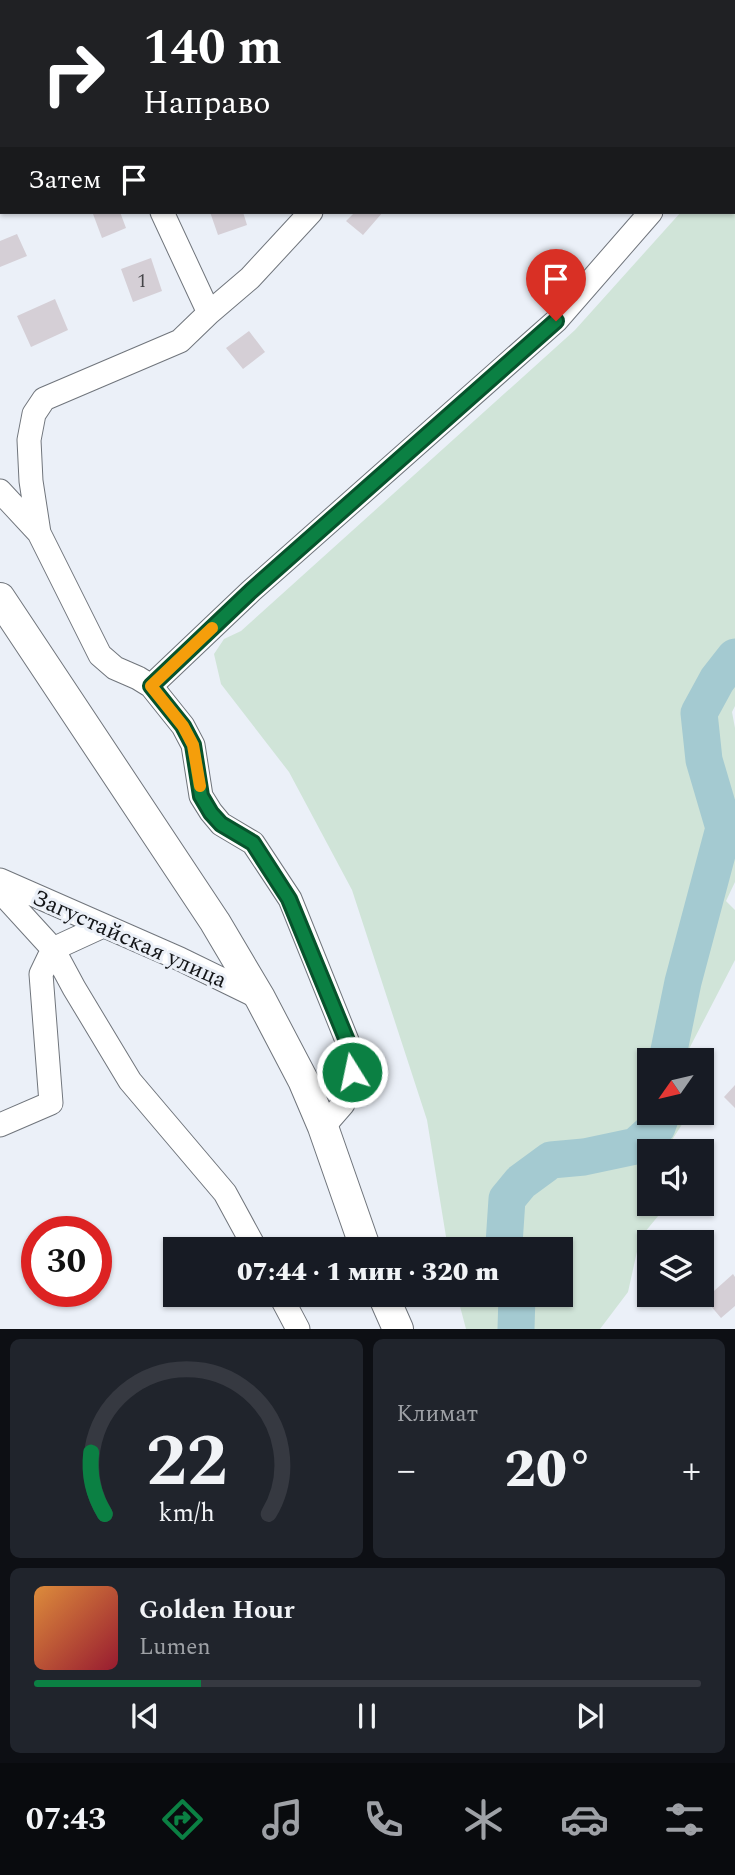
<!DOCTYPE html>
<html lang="ru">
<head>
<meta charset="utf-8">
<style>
	body { margin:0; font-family:Spectral,serif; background:#20242c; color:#f1f3f6; height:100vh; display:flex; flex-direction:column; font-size:26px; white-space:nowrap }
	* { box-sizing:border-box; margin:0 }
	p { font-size:23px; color:#9ea1a6 }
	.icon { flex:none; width:38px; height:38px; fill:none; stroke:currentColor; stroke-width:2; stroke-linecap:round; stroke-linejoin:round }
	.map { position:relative; height:1329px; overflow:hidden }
	.details { display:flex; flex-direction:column; gap:10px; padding:10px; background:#0d0f14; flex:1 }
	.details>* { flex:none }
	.guide { position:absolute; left:0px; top:0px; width:735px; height:214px; box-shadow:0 2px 5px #0004; background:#202124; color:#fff; overflow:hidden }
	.needle { width:46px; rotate:236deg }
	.tools { position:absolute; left:637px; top:1048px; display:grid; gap:14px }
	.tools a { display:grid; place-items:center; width:77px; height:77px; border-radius:0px; background:#171b24; box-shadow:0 2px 5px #0004; font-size:35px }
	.speed { position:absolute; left:21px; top:1216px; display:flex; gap:14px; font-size:35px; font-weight:700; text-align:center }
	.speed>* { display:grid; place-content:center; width:91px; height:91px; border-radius:50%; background:#171b24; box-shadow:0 2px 5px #0004; line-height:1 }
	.speed .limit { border:10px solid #d22; background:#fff; color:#111 }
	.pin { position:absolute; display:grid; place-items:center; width:60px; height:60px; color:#fff; margin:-72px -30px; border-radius:50% 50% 50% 0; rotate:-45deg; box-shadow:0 0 7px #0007 }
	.pin .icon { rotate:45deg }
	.me { position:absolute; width:77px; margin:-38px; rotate:350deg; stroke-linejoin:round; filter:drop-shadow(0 0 5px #0008) }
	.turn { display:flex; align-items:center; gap:24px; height:147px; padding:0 28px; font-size:32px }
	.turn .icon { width:91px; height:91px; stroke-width:2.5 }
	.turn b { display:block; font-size:49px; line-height:60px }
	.then { display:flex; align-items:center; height:66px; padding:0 28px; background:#0003; gap:14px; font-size:26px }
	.big { font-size:52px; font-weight:800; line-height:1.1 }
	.details .widget { flex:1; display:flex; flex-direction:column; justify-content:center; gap:10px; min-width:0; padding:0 24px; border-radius:10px; background:#20242c }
	.details .dial { align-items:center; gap:0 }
	.dial svg { height:182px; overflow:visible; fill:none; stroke:#363941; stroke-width:7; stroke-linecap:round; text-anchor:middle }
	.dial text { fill:#f1f3f6; stroke:none }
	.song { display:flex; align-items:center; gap:21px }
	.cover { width:84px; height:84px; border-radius:10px; background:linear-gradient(135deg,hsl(30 70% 55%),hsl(350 70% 35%)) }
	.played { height:7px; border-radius:4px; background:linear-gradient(90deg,#0b8043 25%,#363941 25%) }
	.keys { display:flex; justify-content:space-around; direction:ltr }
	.heat { display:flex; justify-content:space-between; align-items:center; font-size:38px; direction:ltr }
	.details .tiles { flex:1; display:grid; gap:10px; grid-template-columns:1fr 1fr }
	.widget:last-child { grid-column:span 2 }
	.trip { position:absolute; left:163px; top:1237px; width:410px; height:70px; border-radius:0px; background:#171b24; box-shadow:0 2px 5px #0004; font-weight:800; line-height:70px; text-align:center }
	.menu { display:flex; height:112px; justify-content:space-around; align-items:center; background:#090b0e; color:#9ea1a6 }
	.menu .icon { width:49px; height:49px }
	.menu .on { color:#0b8043 }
	.menu b { font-size:32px; color:#f1f3f6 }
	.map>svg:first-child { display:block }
</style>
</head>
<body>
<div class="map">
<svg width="735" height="1329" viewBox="0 0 735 1329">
	<rect width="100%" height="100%" fill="#ebf0f8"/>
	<path fill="#d0e4d8" d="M735 151V706L732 712 735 728V882L726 901 735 910V960L689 1049V1060H649V1113H688V1115L665 1151 649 1152V1204H668L640 1238 628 1292 600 1329H466L457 1295H560V1250L448 1249 427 1120 352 890 289 772 221 684 214 654 224 639 241 631 575 330 681 212H733V153Z"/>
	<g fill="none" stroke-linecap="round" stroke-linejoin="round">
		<path stroke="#a4cad1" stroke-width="37" d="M667 1060 683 982 724 828 704 760 699 713 717 680 735 657
			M506 1250 504 1244 507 1199 521 1182 551 1160 584 1157 636 1146 657 1127 662 1113
			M516 1329 517 1295"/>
	</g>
	<path fill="#d5cfd6" d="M100 212H120L126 228 102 238 93 214Z
		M210 212H243L247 225 218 235Z
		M355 212H383L363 235 346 221Z
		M17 234 27 256 0 267V241Z
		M151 258 162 291 133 302 121 269Z
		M55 299 68 330 31 347 17 316Z
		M249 331 265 352 243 369 226 348Z
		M735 1085V1108L724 1097Z
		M733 1274 735 1277V1306L721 1318 705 1299Z"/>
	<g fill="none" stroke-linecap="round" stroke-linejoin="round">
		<g stroke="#70757c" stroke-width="25">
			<path id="minor" d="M64 0 65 2
				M489 2 490 0
				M733 116 735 114
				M162 212 209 313
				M311 212 250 278 209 313 180 341 44 399 34 414 29 440 31 481 39 533 100 655 115 668 138 678 151 686 183 726 193 745 201 796 211 812 221 824 253 843 290 899 350 1048 352 1072 343 1104 323 1127
				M0 491 39 533
				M151 686 251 591 556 321 651 212
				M0 880 180 959 260 998
				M0 891 53 949 74 988 130 1081 225 1193 256 1250
				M0 1125 51 1103 41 974 53 949 103 926
				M280 1295 298 1329"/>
		</g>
		<g stroke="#70757c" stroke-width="32">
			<path id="major" d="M0 598 215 922 260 998 303 1080 323 1127 366 1250
				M383 1295 398 1329"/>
		</g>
		<use href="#minor" stroke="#fff" stroke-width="23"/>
		<use href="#major" stroke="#fff" stroke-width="30"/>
	</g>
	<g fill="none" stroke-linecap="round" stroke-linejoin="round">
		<g stroke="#07532c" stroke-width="18">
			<path id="route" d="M352 1072 350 1048 289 899 253 843 221 824 211 813 201 796 193 745 183 726 151 686 251 591 556 321"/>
		</g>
		<use href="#route" stroke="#0b8043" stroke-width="12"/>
		<path stroke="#f59e0b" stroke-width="12" d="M200 786 193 745 183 726 151 686 212 628"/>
	</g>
	<g text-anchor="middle" stroke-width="6" stroke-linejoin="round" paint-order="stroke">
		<g font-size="19" fill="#444448">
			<text x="142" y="287">1</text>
		</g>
		<g font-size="23" fill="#131518" stroke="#ebf0f8">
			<text transform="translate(130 938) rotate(24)" y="8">Загустайская улица</text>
		</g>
	</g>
</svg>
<div class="tools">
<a><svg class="needle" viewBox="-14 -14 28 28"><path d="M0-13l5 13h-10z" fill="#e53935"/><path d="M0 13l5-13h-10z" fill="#9ea1a6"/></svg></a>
<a><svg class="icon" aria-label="sound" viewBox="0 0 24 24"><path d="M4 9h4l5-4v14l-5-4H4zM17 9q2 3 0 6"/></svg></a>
<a><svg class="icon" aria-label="layers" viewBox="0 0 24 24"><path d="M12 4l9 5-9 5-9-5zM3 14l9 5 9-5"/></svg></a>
</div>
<div class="speed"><div class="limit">30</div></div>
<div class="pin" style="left:556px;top:321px;background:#d93025"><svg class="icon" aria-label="arrive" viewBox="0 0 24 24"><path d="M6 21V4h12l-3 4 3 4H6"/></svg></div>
<svg class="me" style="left:352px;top:1072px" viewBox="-20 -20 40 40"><circle r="17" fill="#0b8043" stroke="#fff" stroke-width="3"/><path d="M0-11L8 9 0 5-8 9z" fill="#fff"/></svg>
<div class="trip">07:44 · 1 мин · 320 m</div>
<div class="guide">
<div class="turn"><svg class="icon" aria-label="right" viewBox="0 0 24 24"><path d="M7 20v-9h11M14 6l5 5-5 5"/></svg><div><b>140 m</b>Направо</div></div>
<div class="then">Затем<svg class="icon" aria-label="arrive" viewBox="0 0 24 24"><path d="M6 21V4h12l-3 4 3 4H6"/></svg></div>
</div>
</div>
<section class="details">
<div class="tiles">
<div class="widget dial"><svg viewBox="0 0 100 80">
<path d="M14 69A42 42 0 1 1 86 69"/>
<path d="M14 69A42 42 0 0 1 8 42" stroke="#0b8043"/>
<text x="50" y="56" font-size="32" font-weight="700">22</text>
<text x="50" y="72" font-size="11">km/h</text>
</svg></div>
<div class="widget"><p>Климат</p>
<div class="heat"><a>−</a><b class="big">20°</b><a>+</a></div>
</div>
<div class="widget">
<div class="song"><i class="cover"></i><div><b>Golden Hour</b><p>Lumen</p></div></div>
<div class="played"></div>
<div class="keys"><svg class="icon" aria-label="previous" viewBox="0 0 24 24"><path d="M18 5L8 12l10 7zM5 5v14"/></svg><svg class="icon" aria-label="pause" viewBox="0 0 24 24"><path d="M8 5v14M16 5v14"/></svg><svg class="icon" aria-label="next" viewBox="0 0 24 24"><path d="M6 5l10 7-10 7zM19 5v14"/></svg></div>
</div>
</div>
</section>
<nav class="menu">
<b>07:43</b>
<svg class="icon on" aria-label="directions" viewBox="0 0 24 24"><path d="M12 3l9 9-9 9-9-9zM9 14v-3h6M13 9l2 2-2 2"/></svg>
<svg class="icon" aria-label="music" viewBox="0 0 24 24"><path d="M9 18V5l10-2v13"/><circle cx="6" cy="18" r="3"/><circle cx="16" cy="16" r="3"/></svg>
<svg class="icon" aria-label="phone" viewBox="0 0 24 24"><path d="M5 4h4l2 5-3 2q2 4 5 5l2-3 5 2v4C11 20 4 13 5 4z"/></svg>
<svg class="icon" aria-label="climate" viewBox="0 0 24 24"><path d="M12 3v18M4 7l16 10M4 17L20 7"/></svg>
<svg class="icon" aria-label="car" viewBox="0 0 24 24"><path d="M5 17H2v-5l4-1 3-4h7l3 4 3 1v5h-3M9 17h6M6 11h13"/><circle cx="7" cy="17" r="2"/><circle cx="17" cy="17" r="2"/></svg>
<svg class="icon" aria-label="filters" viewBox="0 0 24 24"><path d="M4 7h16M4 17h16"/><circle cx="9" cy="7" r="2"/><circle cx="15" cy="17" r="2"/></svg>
</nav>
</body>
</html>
